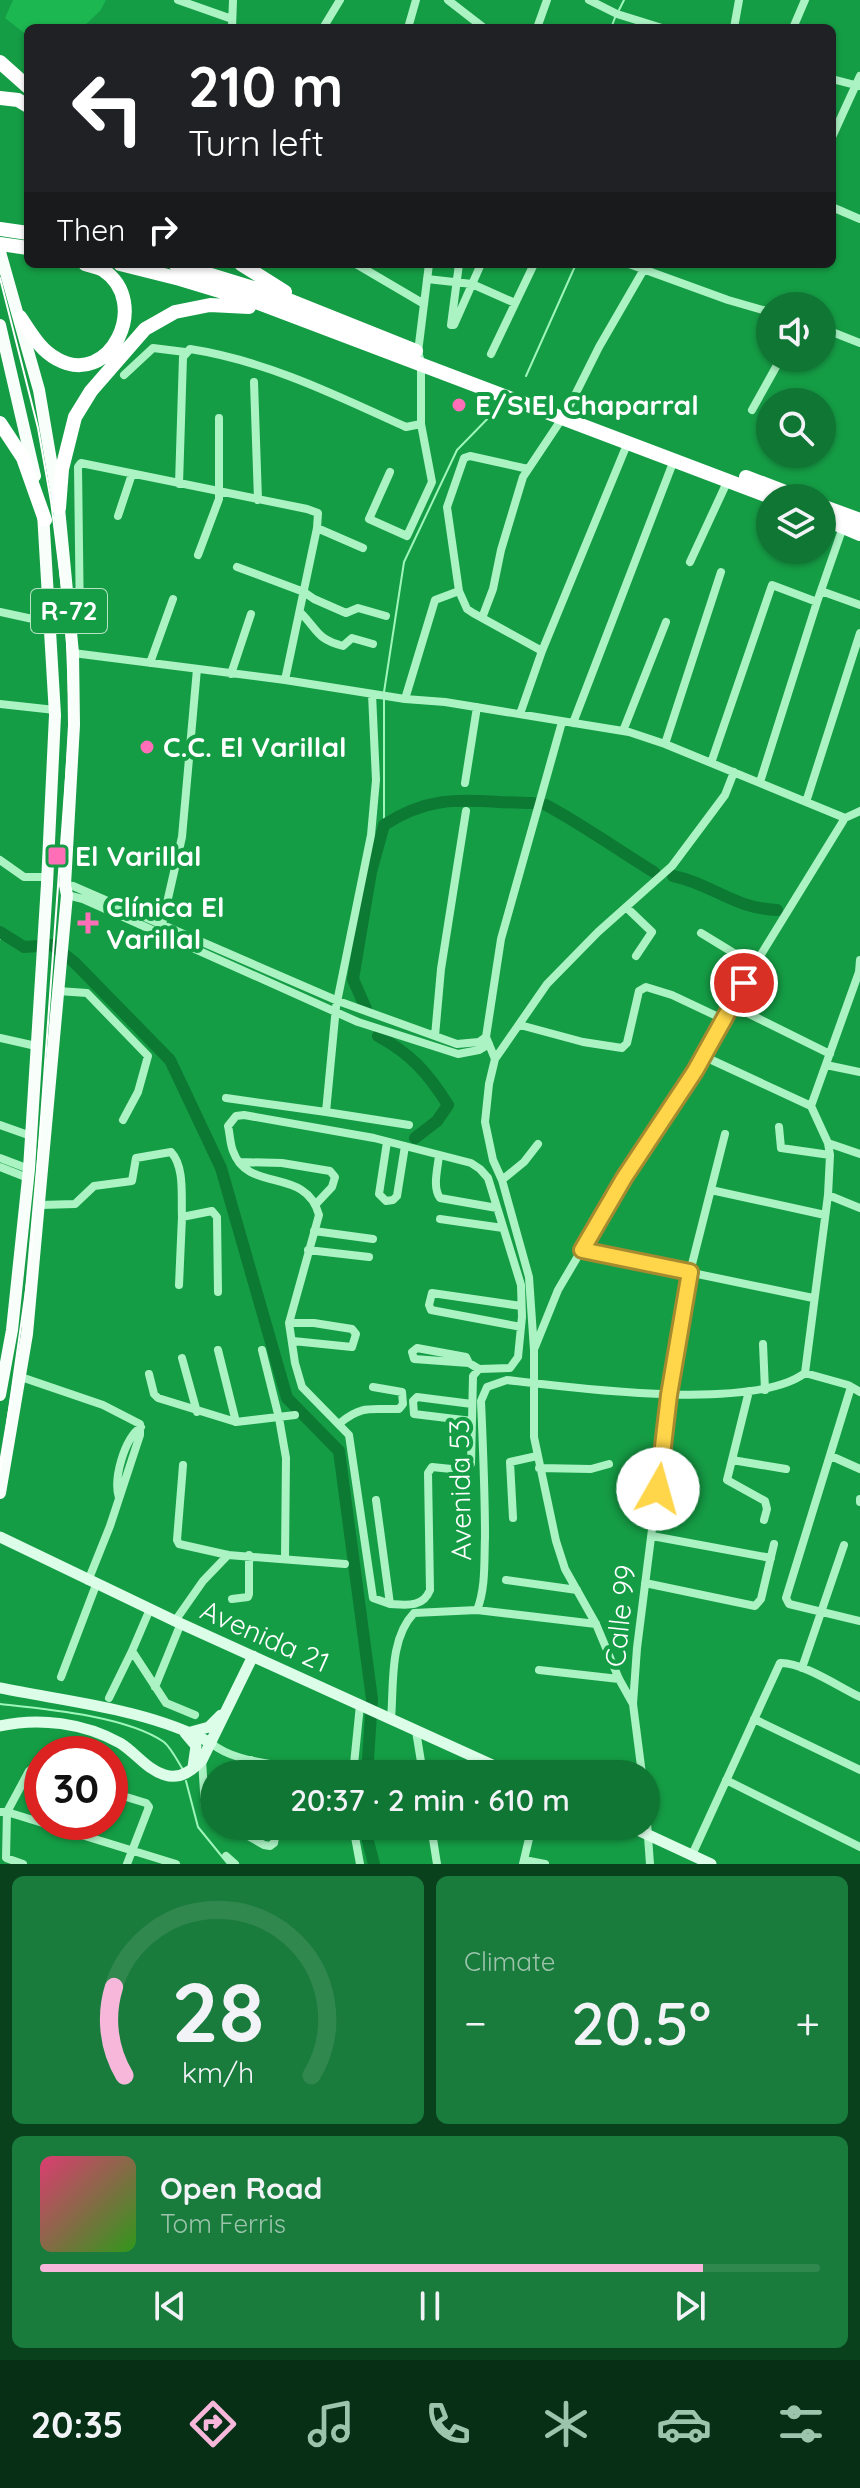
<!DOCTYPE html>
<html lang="en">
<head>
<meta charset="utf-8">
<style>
	body { margin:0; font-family:Quicksand,sans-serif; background:#197b3c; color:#f1f3f6; height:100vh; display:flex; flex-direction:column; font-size:30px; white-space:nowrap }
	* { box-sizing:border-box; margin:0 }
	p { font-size:26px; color:#9cc4ac }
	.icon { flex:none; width:44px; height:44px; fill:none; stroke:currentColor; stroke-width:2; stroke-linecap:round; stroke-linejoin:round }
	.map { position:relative; height:1864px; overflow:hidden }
	.panel { display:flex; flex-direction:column; gap:12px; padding:12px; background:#09411d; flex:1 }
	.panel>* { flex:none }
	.top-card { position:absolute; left:24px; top:24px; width:812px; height:244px; border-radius:12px; box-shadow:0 2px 6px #0004; background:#202124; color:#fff; overflow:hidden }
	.buttons { position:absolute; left:756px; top:292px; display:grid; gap:16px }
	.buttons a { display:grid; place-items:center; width:80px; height:80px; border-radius:50%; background:#107634; box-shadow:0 2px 6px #0004; font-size:40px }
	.speed { position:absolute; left:24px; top:1736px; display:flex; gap:16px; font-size:40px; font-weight:700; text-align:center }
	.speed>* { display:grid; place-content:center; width:104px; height:104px; border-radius:50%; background:#107634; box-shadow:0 2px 6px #0004; line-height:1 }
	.speed .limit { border:12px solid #d22; background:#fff; color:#111 }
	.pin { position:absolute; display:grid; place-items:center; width:68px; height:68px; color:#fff; margin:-34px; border:4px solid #fff; border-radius:50%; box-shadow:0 2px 8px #0007 }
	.me { position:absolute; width:88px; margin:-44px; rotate:7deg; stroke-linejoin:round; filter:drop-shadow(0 0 6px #0008) }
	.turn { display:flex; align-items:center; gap:28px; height:168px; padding:0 32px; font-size:36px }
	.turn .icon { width:104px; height:104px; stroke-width:2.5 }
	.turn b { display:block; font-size:56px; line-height:68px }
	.then { display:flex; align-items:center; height:76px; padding:0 32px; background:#0003; gap:16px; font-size:30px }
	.big { font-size:60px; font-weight:600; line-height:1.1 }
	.panel .widget { flex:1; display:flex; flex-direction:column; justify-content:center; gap:12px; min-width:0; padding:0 28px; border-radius:12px; background:#197b3c }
	.panel .dial { align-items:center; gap:0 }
	.dial svg { height:208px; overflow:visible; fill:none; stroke:#30884f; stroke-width:7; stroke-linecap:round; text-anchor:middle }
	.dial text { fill:#f1f3f6; stroke:none }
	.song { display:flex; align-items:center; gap:24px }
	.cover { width:96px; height:96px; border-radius:12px; background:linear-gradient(135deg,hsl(340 70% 55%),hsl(110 70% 35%)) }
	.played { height:8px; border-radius:4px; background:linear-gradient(90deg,#f7b7da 85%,#30884f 85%) }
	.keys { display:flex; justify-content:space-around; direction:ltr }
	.heat { display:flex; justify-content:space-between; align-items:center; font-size:44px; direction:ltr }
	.panel .tiles { flex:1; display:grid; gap:12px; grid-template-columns:1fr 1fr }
	.widget:last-child { grid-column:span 2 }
	.trip { position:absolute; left:200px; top:1760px; width:460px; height:80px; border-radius:40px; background:#107634; box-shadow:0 2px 6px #0004; font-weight:600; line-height:80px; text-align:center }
	.menu { display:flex; height:128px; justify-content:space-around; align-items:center; background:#062f15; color:#9cc4ac }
	.menu .icon { width:56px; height:56px }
	.menu .current { color:#f7b7da }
	.menu b { font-size:36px; color:#f1f3f6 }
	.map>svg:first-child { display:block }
</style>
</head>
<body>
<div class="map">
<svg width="860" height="1864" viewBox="0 0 860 1864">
	<rect width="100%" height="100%" fill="#159d45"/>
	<path fill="#1db751" d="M13 0H106L100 11 82 28H28V36L5 18Z"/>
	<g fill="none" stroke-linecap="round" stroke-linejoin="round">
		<path stroke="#9ef6bb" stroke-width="2" d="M619 10 624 0
			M611 28 616 15
			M526 376 576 264
			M384 692 404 562 457 450 498 408
			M384 825V699
			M0 939 5 935
			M0 1704C46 1709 126 1716 164 1742 171 1748 177 1760 182 1768
			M186 1781 198 1827 228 1864"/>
		<path stroke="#0d7a34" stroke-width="12" d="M546 805C583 825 618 850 654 872
			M673 876C713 884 732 908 777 910
			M0 932 24 947 52 945 74 962 170 1060 221 1168 287 1398 339 1451 372 1699 367 1774
			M366 1009 353 979 371 872 384 825C438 790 473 803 533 803
			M378 1036C411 1054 428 1073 448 1105L437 1121 415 1138
			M368 1826V1841L374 1864"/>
		<path stroke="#acf3c4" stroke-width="8" d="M178 0 232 19
			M448 0 484 28
			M589 0 617 14 662 28
			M232 28 233 0
			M323 28 340 0
			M408 28 416 0
			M537 28 547 0
			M734 28 739 0
			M793 28 805 0
			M832 79 859 86
			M832 137 860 76
			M832 207 860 219
			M356 264 424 304
			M459 264 451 325H454L481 264
			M629 264 728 300 770 312
			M427 279 472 284 515 303
			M822 328 860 343
			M491 354 534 264
			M124 375 153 348 185 352
			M254 382 258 500
			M568 409 599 347 647 264
			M752 410 781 358
			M528 469 470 456 464 458 447 507 459 591 467 609 473 613 542 651
			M390 472 369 519 407 536 432 482 421 424
			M179 484 183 357 190 349C267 361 336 395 406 427L421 424V362L418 352 429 264
			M118 516 132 474
			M317 528 363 548
			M198 555 219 499V418
			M690 562 728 480
			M237 567 304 592 314 599 346 613 358 608 386 616
			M821 591 860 605
			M0 612 51 623
			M300 612C318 630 316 639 343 646L352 638 373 644
			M482 618 493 589 501 550 523 477 563 417
			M70 628 80 625 78 467 81 463 307 509 318 513 317 528 285 680
			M73 653 285 680 405 699 445 702 629 732 665 744 845 818
			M150 663 173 599
			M231 674 251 614
			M405 699 435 600 459 591
			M0 704 55 710
			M520 714 542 651 628 442
			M573 723 674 460
			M623 731 666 622
			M665 744 721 572
			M711 763 772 585 817 602
			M760 782 817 602 843 527
			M465 783 477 707
			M806 802 860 633
			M0 860 24 877H47
			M65 885 73 886 338 1001 457 1044 479 1042 486 1037
			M67 895 83 899 358 1022 458 1054 479 1050 489 1044
			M626 907 652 932 636 956
			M161 929 182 837 197 669
			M701 933 755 966
			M58 991 87 993 148 1056 138 1092 123 1120
			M731 1005 830 1054
			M520 1025 583 1042 622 1048 627 1043 639 991 646 987 672 995 723 1019
			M435 1036 441 969 466 811
			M0 1038 36 1046
			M703 1056 811 1106 828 1143 830 1155 828 1195 805 1373
			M495 1059 486 1037 501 939 562 722
			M826 1065 860 1072
			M226 1098 326 1112 336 1007 371 835 376 780 372 694
			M811 1106 859 972 860 960
			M326 1112 409 1125
			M0 1125 31 1136
			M779 1127 781 1148 830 1155
			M387 1142 379 1194 386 1201 393 1200 397 1196 405 1146
			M828 1143 860 1154
			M439 1155C438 1168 432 1187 440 1198L497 1208
			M0 1158 29 1169
			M239 1162 282 1163 330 1171 335 1177 332 1187 316 1204
			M0 1167 28 1178
			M502 1180 524 1162 538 1144
			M711 1190 825 1215
			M828 1195 860 1208
			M41 1205 75 1204 94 1186 132 1181 136 1158 171 1152C185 1167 181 1197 182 1217L212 1211 217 1217 218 1292
			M440 1219 503 1228
			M314 1231 373 1239
			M308 1250 369 1257
			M582 1250 813 1298
			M179 1285 182 1217
			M289 1323H314L352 1329 356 1334 352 1347 293 1341
			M521 1327 431 1310 429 1305 432 1293 521 1306
			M763 1344 765 1390
			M535 1347 558 1290 624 1178 695 1071 733 1000 845 818 860 811
			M218 1350 236 1422
			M262 1350 279 1418 286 1458 285 1558
			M182 1358 197 1412
			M469 1363 414 1359 412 1352 417 1348 466 1357 469 1363 479 1369
			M149 1374 154 1394 158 1398 236 1422 295 1415
			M21 1377 103 1405 140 1424V1435L110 1526 88 1581
			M851 1387 786 1598 789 1604 860 1621
			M749 1391 727 1480 765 1501 767 1509 764 1520
			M472 1421 414 1414 413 1401 417 1397 472 1404
			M340 1423C363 1404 372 1410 399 1409L403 1404 402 1392 373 1387
			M831 1456 860 1469
			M732 1460 786 1469
			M183 1465 177 1540 179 1544 228 1555 345 1564
			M539 1468 591 1469 609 1464
			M119 1498C113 1479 124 1439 141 1427
			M860 1499V1502
			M376 1500 390 1604C406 1605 423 1608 430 1590L428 1473 432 1467 461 1470 471 1464 473 1376 479 1369 510 1368 518 1357 522 1317 521 1285 488 1178 480 1169 471 1163 374 1138 244 1115 236 1116 228 1126C230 1134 230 1144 233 1151 248 1194 306 1166 319 1215L289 1323 295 1363 302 1387 349 1435 373 1598 390 1604
			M513 1518 510 1462 537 1456
			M652 1536 771 1558
			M506 1580 577 1590
			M645 1583 755 1606 761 1599 774 1544
			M232 1599 248 1597 249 1594V1555
			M150 1609 132 1651 166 1703 195 1715
			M477 1610 596 1624
			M175 1621 203 1581 228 1555
			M802 1668 844 1545
			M539 1670 619 1679
			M61 1677 96 1585
			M155 1687 181 1623
			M109 1698 132 1651
			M633 1704 619 1679 596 1624 565 1569 556 1541 534 1437V1350L529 1277 502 1180 493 1160 485 1122 489 1084 495 1059 547 984 598 932 672 866 725 795 734 772
			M391 1719C394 1685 389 1639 414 1613L477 1610C486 1588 484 1560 485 1537 485 1491 483 1446 481 1401L487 1387 507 1380C574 1388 753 1412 805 1373L848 1385 860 1392
			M754 1719 860 1770
			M416 1731 423 1774
			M211 1743C230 1759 259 1762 282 1766L287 1768 288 1774
			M202 1760 205 1808 214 1816
			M42 1770 34 1767 29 1771 7 1812 176 1864
			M249 1774 251 1760
			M353 1774 360 1705
			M642 1774 633 1704 637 1648 669 1395 690 1272 725 1134
			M726 1780 860 1847
			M110 1792 146 1803 149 1807 127 1864
			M646 1809 650 1864
			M0 1812H7L6 1858 23 1864
			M237 1826 236 1829 264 1845 270 1846 274 1843 277 1826
			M353 1826 360 1864
			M431 1826 437 1864
			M692 1855 780 1663C802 1662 839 1687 860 1697
			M226 1856 235 1864
			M524 1860 545 1864
			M523 1864 532 1826"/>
		<path stroke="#dcfde7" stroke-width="11" d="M0 1537 175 1621 512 1774
			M0 1688C69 1702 148 1709 211 1743
			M0 1726C39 1717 84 1723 120 1743 135 1752 147 1770 165 1775 180 1780 192 1771 202 1760L253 1656
			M191 1732 209 1727 221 1715
			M185 1733 196 1746 193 1767
			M629 1826 711 1864"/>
		<path stroke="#f8fffb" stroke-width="12" d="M0 252 39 390 59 508 73 653 74 725 65 885 67 895 27 1334 0 1493
			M0 325 35 476
			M0 1395 12 1330 29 1169 47 884 55 715 43 513"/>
		<path stroke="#fff" stroke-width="14" d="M0 62 28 87
			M0 98 18 100 28 106
			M0 229 28 233
			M0 244 28 248
			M120 264 180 279 256 302 773 498
			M175 264 276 295 416 351
			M241 264 285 292
			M20 317C31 333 40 350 57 359 110 389 152 302 103 270 98 267 90 266 85 264
			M0 423 23 458 45 520
			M746 477 801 498
			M822 506 860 520
			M59 508 62 469 75 417 91 391 145 329 175 312 210 305 249 307
			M822 518 860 534"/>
		<path stroke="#fff" stroke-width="2" d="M0 278 38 428 51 501 66 619 70 722 31 1255 0 1473"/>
	</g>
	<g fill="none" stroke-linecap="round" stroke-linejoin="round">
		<g stroke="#a68a30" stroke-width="20">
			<path id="route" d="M658 1489 669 1395 690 1272 582 1250 624 1178 695 1071 744 983"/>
		</g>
		<use href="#route" stroke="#ffd54a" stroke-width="14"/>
	</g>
	<g fill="#ff6eb7" stroke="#159d45" stroke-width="3">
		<circle cx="459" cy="405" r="8"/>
		<circle cx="147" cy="747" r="8"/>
		<rect x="47" y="846" width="20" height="20" rx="4"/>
		<path d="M84 911h8v8h8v8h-8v8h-8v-8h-8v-8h8z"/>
	</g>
	<g text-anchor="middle" stroke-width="8" stroke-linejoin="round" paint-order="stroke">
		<rect fill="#159d45" stroke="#b9e2c7" stroke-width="2" x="31" y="589" width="76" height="44" rx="6"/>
		<g font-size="26" font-weight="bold" fill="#fff">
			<text x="69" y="620">R-72</text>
		</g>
		<g font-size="28" font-weight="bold" fill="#fff" stroke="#159d45" text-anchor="start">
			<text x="475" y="415">E/S El Chaparral</text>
			<text x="163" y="757">C.C. El Varillal</text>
			<text x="75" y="866">El Varillal</text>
			<text x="106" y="917">Clínica El<tspan x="106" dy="32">Varillal</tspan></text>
		</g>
		<g font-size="28" fill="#fff" stroke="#159d45">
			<text transform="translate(460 1490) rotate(-91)" y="10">Avenida 53</text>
			<text transform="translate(620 1616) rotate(-84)" y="10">Calle 99</text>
			<text transform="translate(265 1636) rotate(24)" y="10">Avenida 21</text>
		</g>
	</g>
</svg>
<div class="buttons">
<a><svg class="icon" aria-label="sound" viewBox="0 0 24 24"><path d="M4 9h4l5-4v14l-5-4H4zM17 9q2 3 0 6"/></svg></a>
<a><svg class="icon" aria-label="search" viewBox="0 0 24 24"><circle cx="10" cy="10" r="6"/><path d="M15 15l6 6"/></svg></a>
<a><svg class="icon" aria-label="layers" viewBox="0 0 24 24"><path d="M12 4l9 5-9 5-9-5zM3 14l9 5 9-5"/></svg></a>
</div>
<div class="speed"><div class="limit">30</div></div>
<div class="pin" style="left:744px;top:983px;background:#d93025"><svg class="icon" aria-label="arrive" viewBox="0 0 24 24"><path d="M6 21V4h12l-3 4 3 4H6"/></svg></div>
<svg class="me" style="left:658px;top:1489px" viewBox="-20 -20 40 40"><circle r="19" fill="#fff"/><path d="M0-13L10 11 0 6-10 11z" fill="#ffd54a"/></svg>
<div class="trip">20:37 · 2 min · 610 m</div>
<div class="top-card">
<div class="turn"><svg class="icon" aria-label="left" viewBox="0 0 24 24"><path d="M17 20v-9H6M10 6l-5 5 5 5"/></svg><div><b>210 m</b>Turn left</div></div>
<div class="then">Then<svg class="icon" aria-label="right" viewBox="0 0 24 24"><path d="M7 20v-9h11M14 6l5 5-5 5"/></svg></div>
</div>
</div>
<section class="panel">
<div class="tiles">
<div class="widget dial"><svg viewBox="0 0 100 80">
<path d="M14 69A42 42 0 1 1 86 69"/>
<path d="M14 69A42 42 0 0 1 10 35" stroke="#f7b7da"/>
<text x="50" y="56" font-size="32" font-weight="700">28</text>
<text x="50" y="72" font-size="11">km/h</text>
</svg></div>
<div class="widget"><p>Climate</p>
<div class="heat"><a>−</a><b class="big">20.5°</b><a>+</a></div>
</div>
<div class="widget">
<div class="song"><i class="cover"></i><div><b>Open Road</b><p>Tom Ferris</p></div></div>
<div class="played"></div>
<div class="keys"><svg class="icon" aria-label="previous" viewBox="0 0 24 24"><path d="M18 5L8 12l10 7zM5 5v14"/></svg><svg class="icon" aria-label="pause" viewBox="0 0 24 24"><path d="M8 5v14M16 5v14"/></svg><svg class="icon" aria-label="next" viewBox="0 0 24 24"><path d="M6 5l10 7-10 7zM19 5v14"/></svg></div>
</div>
</div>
</section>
<nav class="menu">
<b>20:35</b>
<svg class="icon current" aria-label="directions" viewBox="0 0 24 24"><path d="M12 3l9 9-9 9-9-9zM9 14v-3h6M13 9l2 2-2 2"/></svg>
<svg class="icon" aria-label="music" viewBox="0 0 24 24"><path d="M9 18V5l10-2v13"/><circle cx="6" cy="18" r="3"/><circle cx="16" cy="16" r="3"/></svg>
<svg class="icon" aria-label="phone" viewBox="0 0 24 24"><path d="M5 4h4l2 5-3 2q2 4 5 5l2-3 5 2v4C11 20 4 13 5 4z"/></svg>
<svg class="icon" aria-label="climate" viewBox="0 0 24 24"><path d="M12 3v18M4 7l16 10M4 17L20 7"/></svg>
<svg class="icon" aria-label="car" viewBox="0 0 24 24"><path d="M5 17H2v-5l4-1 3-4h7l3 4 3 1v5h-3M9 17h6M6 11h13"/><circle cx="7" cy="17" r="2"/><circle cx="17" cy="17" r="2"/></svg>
<svg class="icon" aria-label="filters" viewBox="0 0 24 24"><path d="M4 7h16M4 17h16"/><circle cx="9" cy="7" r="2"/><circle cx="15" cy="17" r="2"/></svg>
</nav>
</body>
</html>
